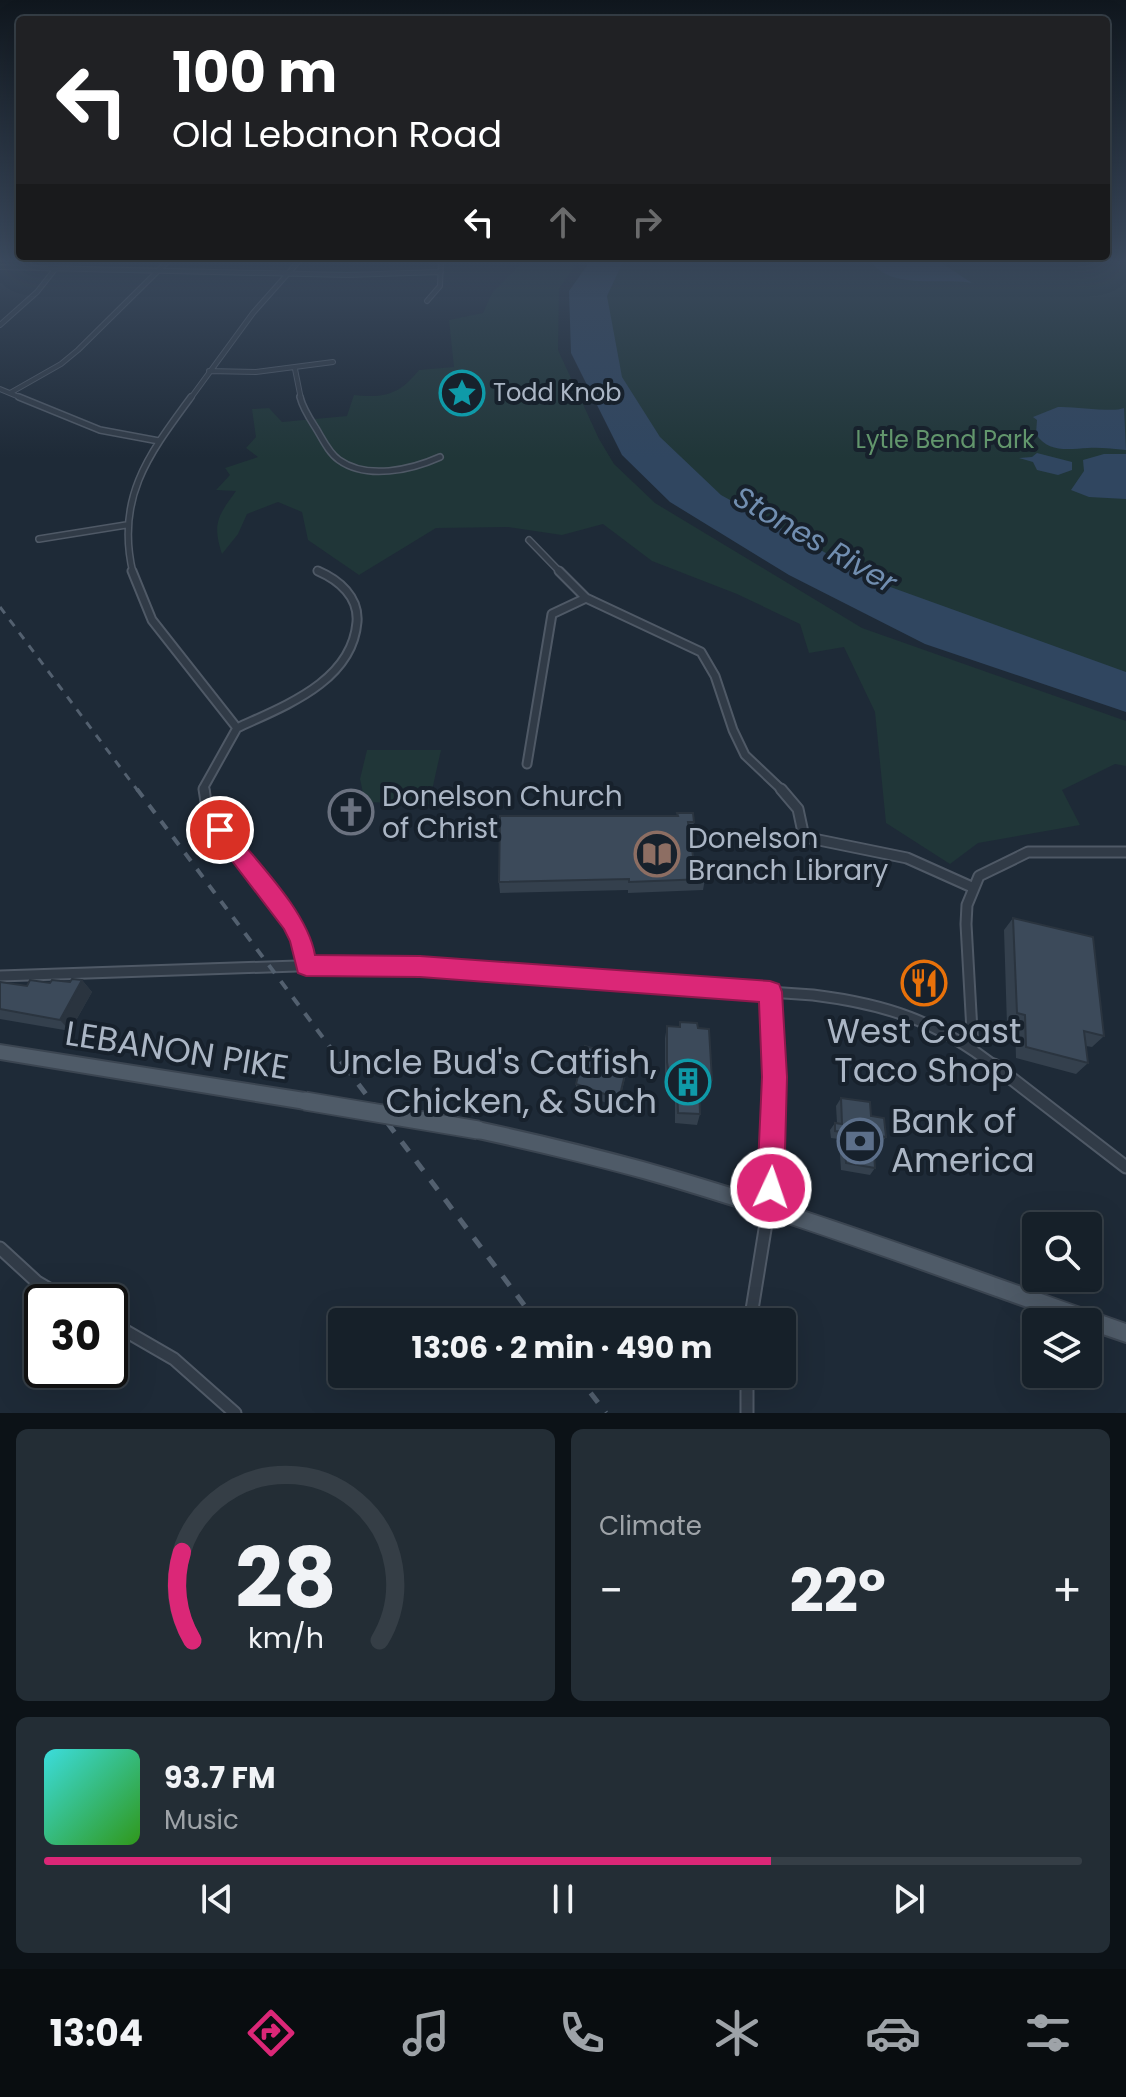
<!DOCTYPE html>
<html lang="en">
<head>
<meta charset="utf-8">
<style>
	body { margin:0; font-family:Poppins,sans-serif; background:#232d35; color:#f1f3f6; height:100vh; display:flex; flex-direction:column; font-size:30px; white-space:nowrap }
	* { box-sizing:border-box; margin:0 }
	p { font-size:26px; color:#9ea3a8 }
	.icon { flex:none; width:44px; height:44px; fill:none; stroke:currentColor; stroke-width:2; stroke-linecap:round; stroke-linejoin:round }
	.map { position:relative; height:1413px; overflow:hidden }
	.panel { display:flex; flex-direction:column; gap:16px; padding:16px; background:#0c1217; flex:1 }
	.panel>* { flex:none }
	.banner { position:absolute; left:16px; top:16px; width:1094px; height:244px; border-radius:8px; box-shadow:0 8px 32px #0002,0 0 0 2px #353e46; background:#202124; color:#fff; overflow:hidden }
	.controls { position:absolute; left:1022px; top:1212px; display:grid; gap:16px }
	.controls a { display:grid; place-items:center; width:80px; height:80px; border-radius:8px; background:#162029; box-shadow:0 8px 32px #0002,0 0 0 2px #353e46; font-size:40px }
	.speed { position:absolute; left:24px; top:1284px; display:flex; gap:16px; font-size:40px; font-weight:700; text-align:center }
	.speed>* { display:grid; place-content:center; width:104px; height:104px; border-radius:50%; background:#162029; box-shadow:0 8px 32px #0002,0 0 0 2px #353e46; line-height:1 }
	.speed .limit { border:4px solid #111; border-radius:12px; background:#fff; color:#111 }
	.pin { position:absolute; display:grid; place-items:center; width:68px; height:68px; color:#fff; margin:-34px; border:4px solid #fff; border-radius:50%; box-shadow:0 2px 8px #0007 }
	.me { position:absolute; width:88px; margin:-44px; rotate:3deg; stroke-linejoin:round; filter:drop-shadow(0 0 6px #0008) }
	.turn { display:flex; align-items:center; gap:28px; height:168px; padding:0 24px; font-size:36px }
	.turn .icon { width:104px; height:104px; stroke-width:2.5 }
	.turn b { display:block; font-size:56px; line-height:68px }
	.lanes { display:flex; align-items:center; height:76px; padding:0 24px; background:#0003; justify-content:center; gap:40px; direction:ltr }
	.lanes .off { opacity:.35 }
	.big { font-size:60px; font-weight:700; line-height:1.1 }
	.panel .card { flex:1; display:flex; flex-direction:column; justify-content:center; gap:12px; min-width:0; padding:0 28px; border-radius:12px; background:#232d35 }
	.panel .dial { align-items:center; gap:0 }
	.dial svg { height:208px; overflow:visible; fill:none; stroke:#353e46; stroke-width:7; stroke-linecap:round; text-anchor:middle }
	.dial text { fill:#f1f3f6; stroke:none }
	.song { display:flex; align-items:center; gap:24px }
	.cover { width:96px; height:96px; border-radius:12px; background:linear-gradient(135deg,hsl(180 70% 55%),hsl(110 70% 35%)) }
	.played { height:8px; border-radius:4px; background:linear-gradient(90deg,#db2777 70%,#353e46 70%) }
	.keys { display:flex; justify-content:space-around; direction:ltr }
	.heat { display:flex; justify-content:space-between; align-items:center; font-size:44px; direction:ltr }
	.panel .tiles { flex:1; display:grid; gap:16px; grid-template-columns:1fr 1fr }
	.card:last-child { grid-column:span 2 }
	.trip { position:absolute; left:328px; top:1308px; width:468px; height:80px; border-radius:8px; background:#162029; box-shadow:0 8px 32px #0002,0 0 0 2px #353e46; font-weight:700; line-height:80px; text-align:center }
	.menu { display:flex; height:128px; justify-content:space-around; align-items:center; background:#090d10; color:#9ea3a8 }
	.menu .icon { width:56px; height:56px }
	.menu .active { color:#db2777 }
	.menu b { font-size:36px; color:#f1f3f6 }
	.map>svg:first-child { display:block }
</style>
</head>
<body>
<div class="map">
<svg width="1126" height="1413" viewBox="0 0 1126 1413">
	<rect width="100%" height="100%" fill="#1e2a37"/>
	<path fill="#203638" d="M525 260H578L559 289 558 350 599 439 614 464 655 503 862 628 1126 721V766L1115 764 1062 790 1080 825 978 843 950 864 886 823 875 712 844 647 809 653 800 624 737 594 652 561 603 524 562 535 508 527 436 528 359 575 308 540 302 512 278 502 247 514 238 534 222 554C212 523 218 516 236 491L216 490 230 475 225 468 258 457 246 448 256 437 252 409 269 408 282 422 347 416 354 395C385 398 399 395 419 370L454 367 449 320 483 313 492 293Z
		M624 260H1126V704L937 642 629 440 607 296Z
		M367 750H441L429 804 365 802 360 779Z"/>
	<path fill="#304660" d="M591 260H624L607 296 622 377 660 437 721 495 882 584 1126 672V712L925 644 789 575 670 502 622 455 571 353 569 291Z
		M870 260H937L972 283C940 277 890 291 870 260Z
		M1058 407C1075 406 1113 413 1124 408L1126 450C1113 449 1100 447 1088 448 1068 449 1048 453 1036 434L1037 420 1033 417Z
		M1037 453 1072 462V470L1058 475 1037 470 1033 462 1019 458 1032 457Z
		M1104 454H1126V499L1089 497 1071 490 1084 471 1083 460Z"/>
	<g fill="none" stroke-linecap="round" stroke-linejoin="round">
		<g stroke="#4f5966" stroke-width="6">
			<path id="street-far4" d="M0 267 347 275 441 272
				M427 301 440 286 441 260
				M0 325 37 292 56 268
				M295 369 301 399
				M209 371 256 372 333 362
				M0 389 24 399
				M10 393 61 364 78 350 169 260
				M190 399 253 313 300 260"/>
		</g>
		<g stroke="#4f5966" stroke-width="8">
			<path id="street-far3" d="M19 397 100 430 159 441
				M300 397C303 409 310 419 317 430 323 440 329 453 339 460 367 480 411 470 440 457
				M39 539 126 525
				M529 540 561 573
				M317 570 323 573
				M133 573C115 498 149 454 191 397"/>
		</g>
		<g stroke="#4f5966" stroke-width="11">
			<path id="street-far2" d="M132 571 152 620 237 728
				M559 571 586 598 701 652 715 676 733 730 745 755 783 791
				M237 728C284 706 352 682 357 622 359 597 339 580 318 571
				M527 764 552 614 586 598
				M205 791 204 787 237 728"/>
		</g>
		<g stroke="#4f5966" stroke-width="13">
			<path id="street-far1" d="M204 789 208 815 291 922 301 939 306 965
				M781 789 798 809 804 837 907 858 974 888
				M0 976 354 964 813 995C886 1004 937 1021 996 1067
				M770 992 774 1067
				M973 1049 966 924 967 905 979 876 1028 852H1126"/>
		</g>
		<g stroke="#4f5966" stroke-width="15">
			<path id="street" d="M994 1065 1126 1167
				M0 1248 37 1282 71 1302
				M110 1322 174 1359 235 1413
				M750 1322 773 1180V1065
				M747 1374V1413"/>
		</g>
		<g stroke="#3b4551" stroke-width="4">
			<path id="primary" d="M0 1045 305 1093 310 1096 313 1101 310 1106 305 1109 0 1059Z
				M478 1122C533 1134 588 1147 643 1162 807 1208 966 1268 1126 1324V1342L1088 1329V1322H1069C928 1272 787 1219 643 1178 589 1163 533 1150 478 1138L472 1136 470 1130 472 1124Z"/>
		</g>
		<use href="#street-far4" stroke="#313b47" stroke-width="4"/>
		<use href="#street-far3" stroke="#313b47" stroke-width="5"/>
		<use href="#street-far2" stroke="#313b47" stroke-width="7"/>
		<use href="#street-far1" stroke="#313b47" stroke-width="9"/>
		<use href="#street" stroke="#313b47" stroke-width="11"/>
		<use href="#primary" fill="#4f5b68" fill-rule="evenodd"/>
		<path stroke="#53606f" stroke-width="3" stroke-dasharray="8 8" stroke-linecap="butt" d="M0 607 138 791"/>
		<path stroke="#53606f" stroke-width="4" stroke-dasharray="10 10" stroke-linecap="butt" d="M137 789 345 1067"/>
		<path stroke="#53606f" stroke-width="5" stroke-dasharray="12 12" stroke-linecap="butt" d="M344 1065 537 1322
			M576 1374 606 1413"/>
		<g stroke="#3b4551" stroke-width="21" stroke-linecap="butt">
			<path id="primary-bridge" d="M305 1101 478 1130"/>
		</g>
		<use href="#primary-bridge" stroke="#4f5b68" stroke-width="17"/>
	</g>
	<path fill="#34404d" d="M677 813 694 822 692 833H689L694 863 705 879 703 890 628 893V890L500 893 499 882 677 816Z
		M1013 918 1104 1036 1092 1047 1086 1046 1088 1063 1076 1074 1016 1058 1015 1027 1007 1025 1004 930Z
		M82 980 92 992 70 1031 0 1019V982L27 986Z
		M680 1022 698 1028 712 1080 708 1091H700V1114L697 1125 675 1123V1094L668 1093 665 1073V1038L667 1026 679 1027Z
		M628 1066 618 1107 576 1092V1084Z
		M841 1098 871 1116 886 1137 880 1145 873 1144 875 1168 870 1175 841 1170 839 1139 831 1138 830 1130 835 1123H837L836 1106Z"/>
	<path fill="#2a343f" d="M82 980 92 992 70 1031 60 1020Z"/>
	<path fill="#3c4a5a" stroke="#2a343f" stroke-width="2" d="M677 813H693L694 822H688L694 863 705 864V879L629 882V879L499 882 500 816H678Z
		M1013 918 1093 937 1104 1036 1084 1031 1088 1063 1026 1047 1025 1015 1017 1013Z
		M72 979 82 980 60 1020 0 1009V982L27 986 30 980 50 983 52 980 70 982Z
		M680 1022 697 1023 698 1028 709 1029 712 1080H699L700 1114 678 1113 677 1083H670L667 1062V1026L680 1027Z
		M585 1046 629 1058 619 1099 576 1084Z
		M841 1098 870 1102 871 1116 884 1118 886 1137 873 1135 875 1168 846 1163 844 1132 835 1131V1123L842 1124Z"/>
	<linearGradient id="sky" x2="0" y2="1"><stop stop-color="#10171e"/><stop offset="0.57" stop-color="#3b4a5e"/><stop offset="1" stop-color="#3b4a5e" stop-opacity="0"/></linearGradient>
	<rect width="1126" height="458" fill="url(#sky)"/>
	<path fill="#db2777" stroke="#8e194d" stroke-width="2" d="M220 822 227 824C255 860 307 910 315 955L420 956 770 981 779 984 782 992 787 1077 784 1188 780 1197 771 1201 761 1197 757 1188 762 1077 759 1002 420 977 306 976 298 973 290 941 284 929 213 836 210 830 213 824Z"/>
	<defs>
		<g id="sight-ring" transform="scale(2.3)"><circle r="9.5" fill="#17212c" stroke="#0f9aa8" stroke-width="1.5"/><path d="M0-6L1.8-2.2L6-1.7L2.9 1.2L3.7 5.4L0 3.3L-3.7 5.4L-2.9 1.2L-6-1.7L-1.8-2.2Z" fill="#0f9aa8"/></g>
		<g id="church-ring" transform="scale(2.3)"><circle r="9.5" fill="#17212c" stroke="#6b7280" stroke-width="1.5"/><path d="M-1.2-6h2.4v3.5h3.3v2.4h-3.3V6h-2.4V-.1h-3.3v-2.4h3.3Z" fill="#6b7280"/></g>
		<g id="library-ring" transform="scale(2.3)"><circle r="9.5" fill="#17212c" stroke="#8d6e63" stroke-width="1.5"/><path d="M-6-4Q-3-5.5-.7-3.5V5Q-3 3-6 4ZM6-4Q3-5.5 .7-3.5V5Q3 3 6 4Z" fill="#8d6e63"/></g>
		<g id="restaurant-ring" transform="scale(2.3)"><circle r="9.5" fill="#17212c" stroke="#e8710a" stroke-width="1.5"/><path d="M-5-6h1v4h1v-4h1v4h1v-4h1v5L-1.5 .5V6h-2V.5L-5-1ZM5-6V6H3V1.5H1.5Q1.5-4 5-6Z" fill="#e8710a"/></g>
		<g id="building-ring" transform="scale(2.3)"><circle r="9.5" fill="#17212c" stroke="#0f9aa8" stroke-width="1.5"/><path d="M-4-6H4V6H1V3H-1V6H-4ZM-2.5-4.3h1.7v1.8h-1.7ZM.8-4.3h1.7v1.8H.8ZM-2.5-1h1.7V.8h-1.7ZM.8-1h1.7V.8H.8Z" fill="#0f9aa8"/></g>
		<g id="bank-ring" transform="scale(2.3)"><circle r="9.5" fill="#17212c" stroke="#5c6f8a" stroke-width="1.5"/><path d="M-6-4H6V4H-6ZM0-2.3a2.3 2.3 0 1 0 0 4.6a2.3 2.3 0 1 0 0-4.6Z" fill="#5c6f8a"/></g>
	</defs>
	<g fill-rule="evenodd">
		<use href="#sight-ring" x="462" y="393"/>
		<use href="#church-ring" x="351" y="812"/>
		<use href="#library-ring" x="657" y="854"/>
		<use href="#restaurant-ring" x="924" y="983"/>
		<use href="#building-ring" x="688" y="1082"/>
		<use href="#bank-ring" x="860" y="1141"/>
	</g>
	<g text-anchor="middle" stroke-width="8" stroke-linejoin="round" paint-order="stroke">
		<g font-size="24" fill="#abb6c5" stroke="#17212c" text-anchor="start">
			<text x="493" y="401">Todd Knob</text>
		</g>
		<g font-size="24" fill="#62966c" stroke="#17212c">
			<text x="945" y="448">Lytle Bend Park</text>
		</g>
		<g font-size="28" fill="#abb6c5" stroke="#17212c" text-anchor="start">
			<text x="382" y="806">Donelson Church<tspan x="382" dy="32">of Christ</tspan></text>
			<text x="688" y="848">Donelson<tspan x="688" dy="32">Branch Library</tspan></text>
		</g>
		<g font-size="30" font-style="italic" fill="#718eb0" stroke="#17212c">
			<text transform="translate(815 540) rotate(30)" y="10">Stones River</text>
		</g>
		<g font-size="34" fill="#abb6c5" stroke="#17212c">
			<text x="924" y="1043">West Coast<tspan x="924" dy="39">Taco Shop</tspan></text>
			<text x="657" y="1074" text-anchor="end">Uncle Bud's Catfish,<tspan x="657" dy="39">Chicken, &amp; Such</tspan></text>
			<text x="891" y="1133" text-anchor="start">Bank of<tspan x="891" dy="39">America</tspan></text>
		</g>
		<g font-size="34" fill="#abb6c5" stroke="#17212c">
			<text transform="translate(177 1050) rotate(9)" y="12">LEBANON PIKE</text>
		</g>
	</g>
</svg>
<div class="controls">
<a><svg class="icon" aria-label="search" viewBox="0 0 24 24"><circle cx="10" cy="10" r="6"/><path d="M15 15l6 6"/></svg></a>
<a><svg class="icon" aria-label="layers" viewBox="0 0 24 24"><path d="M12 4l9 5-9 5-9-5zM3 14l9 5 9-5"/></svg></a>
</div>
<div class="speed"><div class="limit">30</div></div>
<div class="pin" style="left:220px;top:830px;background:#d93025"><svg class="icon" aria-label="arrive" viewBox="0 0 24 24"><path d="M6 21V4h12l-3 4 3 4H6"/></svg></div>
<svg class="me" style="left:771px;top:1188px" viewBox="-20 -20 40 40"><circle r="17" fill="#db2777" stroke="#fff" stroke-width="3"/><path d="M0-11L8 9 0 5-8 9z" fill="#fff"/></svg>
<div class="trip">13:06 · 2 min · 490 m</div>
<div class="banner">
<div class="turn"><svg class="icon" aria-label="left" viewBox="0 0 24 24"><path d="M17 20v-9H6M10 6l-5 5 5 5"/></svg><div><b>100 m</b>Old Lebanon Road</div></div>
<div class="lanes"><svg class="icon" aria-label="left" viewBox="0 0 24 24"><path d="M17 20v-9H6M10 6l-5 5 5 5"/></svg><svg class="icon off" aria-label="ahead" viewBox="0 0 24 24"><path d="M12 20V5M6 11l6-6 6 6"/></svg><svg class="icon off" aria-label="right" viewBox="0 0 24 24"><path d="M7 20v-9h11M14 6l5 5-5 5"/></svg></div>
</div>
</div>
<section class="panel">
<div class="tiles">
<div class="card dial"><svg viewBox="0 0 100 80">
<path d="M14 69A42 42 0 1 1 86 69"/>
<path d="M14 69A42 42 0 0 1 10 35" stroke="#db2777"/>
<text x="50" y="56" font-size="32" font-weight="700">28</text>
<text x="50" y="72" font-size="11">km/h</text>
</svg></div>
<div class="card"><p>Climate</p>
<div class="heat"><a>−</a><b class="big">22°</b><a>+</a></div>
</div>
<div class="card">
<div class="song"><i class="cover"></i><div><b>93.7 FM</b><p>Music</p></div></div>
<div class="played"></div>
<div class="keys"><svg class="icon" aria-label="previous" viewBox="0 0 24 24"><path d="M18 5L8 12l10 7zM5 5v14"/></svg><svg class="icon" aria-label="pause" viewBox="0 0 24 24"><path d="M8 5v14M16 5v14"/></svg><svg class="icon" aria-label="next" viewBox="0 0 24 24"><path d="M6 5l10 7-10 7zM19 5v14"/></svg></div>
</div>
</div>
</section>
<nav class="menu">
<b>13:04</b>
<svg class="icon active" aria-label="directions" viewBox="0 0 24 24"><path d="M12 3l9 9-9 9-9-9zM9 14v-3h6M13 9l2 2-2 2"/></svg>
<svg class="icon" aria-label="music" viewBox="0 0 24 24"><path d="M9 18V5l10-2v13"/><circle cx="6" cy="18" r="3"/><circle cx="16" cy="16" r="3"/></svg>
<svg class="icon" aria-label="phone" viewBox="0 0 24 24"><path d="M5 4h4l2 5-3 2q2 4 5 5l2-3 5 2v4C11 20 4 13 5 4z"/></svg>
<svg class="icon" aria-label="climate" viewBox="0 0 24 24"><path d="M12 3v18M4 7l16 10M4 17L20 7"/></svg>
<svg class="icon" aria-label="car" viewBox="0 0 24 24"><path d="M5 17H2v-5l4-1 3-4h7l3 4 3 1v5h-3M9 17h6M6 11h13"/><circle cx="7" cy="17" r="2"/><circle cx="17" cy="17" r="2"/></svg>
<svg class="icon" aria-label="filters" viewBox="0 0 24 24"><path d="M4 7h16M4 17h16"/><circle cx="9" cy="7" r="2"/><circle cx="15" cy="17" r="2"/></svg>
</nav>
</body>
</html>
